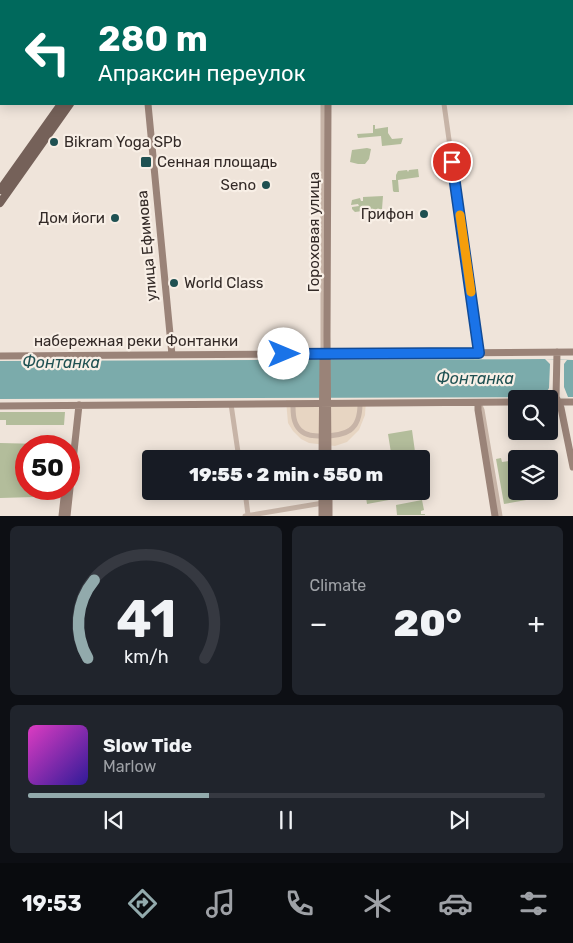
<!DOCTYPE html>
<html lang="en">
<head>
<meta charset="utf-8">
<style>
	body { margin:0; font-family:Rubik,sans-serif; background:#20242c; color:#f1f3f6; height:100vh; display:flex; flex-direction:column; font-size:19px; white-space:nowrap }
	* { box-sizing:border-box; margin:0 }
	p { font-size:16px; color:#9ea1a6 }
	.icon { flex:none; width:28px; height:28px; fill:none; stroke:currentColor; stroke-width:2; stroke-linecap:round; stroke-linejoin:round }
	.map { position:relative; height:516px; overflow:hidden }
	.side { display:flex; flex-direction:column; gap:10px; padding:10px; background:#0d0f14; flex:1 }
	.side>* { flex:none }
	.banner { position:absolute; left:0px; top:0px; width:574px; height:105px; box-shadow:0 2px 12px #0003; background:#00695c; color:#fff; overflow:hidden }
	.tools { position:absolute; left:508px; top:390px; display:grid; gap:10px }
	.tools a { display:grid; place-items:center; width:50px; height:50px; border-radius:5px; background:#171b24; box-shadow:0 2px 12px #0003; font-size:25px }
	.speed { position:absolute; left:15px; top:435px; display:flex; gap:10px; font-size:25px; font-weight:700; text-align:center }
	.speed>* { display:grid; place-content:center; width:65px; height:65px; border-radius:50%; background:#171b24; box-shadow:0 2px 12px #0003; line-height:1 }
	.speed .limit { border:8px solid #d22; background:#fff; color:#111 }
	.pin { position:absolute; display:grid; place-items:center; width:42px; height:42px; color:#fff; margin:-21px; border:2px solid #fff; border-radius:50%; box-shadow:0 1px 5px #0007 }
	.me { position:absolute; width:55px; margin:-28px; rotate:90deg; stroke-linejoin:round; filter:drop-shadow(0 0 4px #0008) }
	.turn { display:flex; align-items:center; gap:18px; height:105px; padding:0 15px; font-size:22px }
	.turn .icon { width:65px; height:65px; stroke-width:2.5 }
	.turn b { display:block; font-size:35px; line-height:42px }
	.big { font-size:38px; font-weight:800; line-height:1.1 }
	.side .widget { flex:1; display:flex; flex-direction:column; justify-content:center; gap:8px; min-width:0; padding:0 18px; border-radius:8px; background:#20242c }
	.side .dial { align-items:center; gap:0 }
	.dial svg { height:130px; overflow:visible; fill:none; stroke:#363941; stroke-width:7; stroke-linecap:round; text-anchor:middle }
	.dial text { fill:#f1f3f6; stroke:none }
	.song { display:flex; align-items:center; gap:15px }
	.cover { width:60px; height:60px; border-radius:8px; background:linear-gradient(135deg,hsl(310 70% 55%),hsl(250 70% 35%)) }
	.played { height:5px; border-radius:2px; background:linear-gradient(90deg,#92aaac 35%,#363941 35%) }
	.keys { display:flex; justify-content:space-around; direction:ltr }
	.heat { display:flex; justify-content:space-between; align-items:center; font-size:28px; direction:ltr }
	.side .tiles { flex:1; display:grid; gap:10px; grid-template-columns:1fr 1fr }
	.widget:last-child { grid-column:span 2 }
	.trip { position:absolute; left:142px; top:450px; width:288px; height:50px; border-radius:5px; background:#171b24; box-shadow:0 2px 12px #0003; font-weight:800; line-height:50px; text-align:center }
	.tab-bar { display:flex; height:80px; justify-content:space-around; align-items:center; background:#090b0e; color:#9ea1a6 }
	.tab-bar .icon { width:35px; height:35px }
	.tab-bar .current { color:#92aaac }
	.tab-bar b { font-size:22px; color:#f1f3f6 }
	.map>svg:first-child { display:block }
</style>
</head>
<body>
<div class="map">
<svg width="573" height="516" viewBox="0 0 573 516">
	<rect width="100%" height="100%" fill="#efe4da"/>
	<path fill="#b3bd9b" d="M373 125H375V129L388 127V133L392 139 403 138 401 144 382 146 381 136 358 138 357 134 373 133Z
		M367 148 371 149 369 159 365 164H358L350 162 352 150Z
		M418 169 419 177 398 180 399 192H394L393 191 392 180H396V175L398 171 407 170 408 172 409 170Z
		M383 196 382 209 372 210 371 208 370 210 355 212 352 209V207L359 206 358 204 351 205 352 200 360 198 361 201H363V197Z
		M0 412H65L64 425H6V420H0Z
		M412 430 416 459H392L388 434Z
		M0 443 42 444V446H26V489H36L35 497 0 498Z
		M521 454 522 459H516V491H530L532 499 504 504 496 459 501 458 502 462 509 461V456Z
		M365 491H388L389 500 367 504Z
		M422 500 424 510 421 511V514H425V515H397L396 505Z"/>
	<path fill="#e7d5c2" d="M286 400H366L365 415 359 430 347 442 335 446 309 443 301 439 293 431 288 423Z"/>
	<path fill="#7babab" d="M545 359 573 360V397L0 399V361Z"/>
	<path fill="#efe4da" d="M545 359 567 360 564 364V387L568 397H544L549 388 550 364Z"/>
	<g fill="none" stroke-linecap="round" stroke-linejoin="round">
		<path stroke="#c7b4a7" stroke-width="5" d="M218 0V1
			M429 0V1
			M456 0V1
			M496 0V1
			M14 1 15 0
			M43 1 45 0
			M0 7H1
			M0 30H1
			M0 101H1
			M444 104 479 353
			M323 354V104
			M479 403 482 410 500 516
			M231 404 239 459
			M293 404C293 413 293 423 300 430 306 436 314 436 322 436 346 436 360 431 360 404
			M245 491 248 515
			M245 516 323 503"/>
		<path stroke="#9a8378" stroke-width="7" d="M107 1V0
			M328 1V0
			M0 60H1
			M0 68H1
			M148 104 172 355
			M328 104 327 336 328 459
			M557 352 556 397 561 408 573 467
			M0 356 573 352
			M549 402H573
			M478 403V410L495 516
			M0 406 516 402
			M322 459 323 354
			M322 491V516
			M329 491V516
			M62 516 65 489
			M67 516 79 405"/>
		<path stroke="#756159" stroke-width="8" d="M572 31H573
			M572 38H573
			M0 190 61 104
			M0 203 70 104"/>
		<path stroke="#332a27" stroke-width="1" d="M572 33H573
			M0 62H1"/>
	</g>
	<g fill="none" stroke-linecap="round" stroke-linejoin="round">
		<g stroke="#114b97" stroke-width="12">
			<path id="route" d="M284 354 479 353 452 162"/>
		</g>
		<use href="#route" stroke="#1a73e8" stroke-width="9"/>
		<path stroke="#f59e0b" stroke-width="9" d="M460 215 471 292"/>
	</g>
	<g fill="#1f5152" stroke="#f8efe6" stroke-width="2">
		<circle cx="54" cy="142" r="5"/>
		<rect x="140" y="156" width="12" height="12" rx="2.5"/>
		<circle cx="266" cy="185" r="5"/>
		<circle cx="424" cy="214" r="5"/>
		<circle cx="115" cy="218" r="5"/>
		<circle cx="174" cy="283" r="5"/>
	</g>
	<g text-anchor="middle" stroke-width="4.5" stroke-linejoin="round" paint-order="stroke">
		<g font-size="15" fill="#332a27" stroke="#f8efe6" text-anchor="start">
			<text x="64" y="147">Bikram Yoga SPb</text>
			<text x="157" y="167">Сенная площадь</text>
			<text x="256" y="190" text-anchor="end">Seno</text>
			<text x="414" y="219" text-anchor="end">Грифон</text>
			<text x="105" y="223" text-anchor="end">Дом йоги</text>
			<text x="184" y="288">World Class</text>
		</g>
		<g font-size="15" fill="#332a27" stroke="#f8efe6">
			<text transform="translate(314 232) rotate(-90)" y="5">Гороховая улица</text>
			<text transform="translate(147 246) rotate(-95)" y="5">улица Ефимова</text>
			<text x="136" y="346">набережная реки Фонтанки</text>
		</g>
		<g font-size="16" font-style="italic" fill="#1f5152" stroke="#f8efe6">
			<text x="61" y="368">Фонтанка</text>
			<text x="475" y="384">Фонтанка</text>
		</g>
	</g>
</svg>
<div class="tools">
<a><svg class="icon" aria-label="search" viewBox="0 0 24 24"><circle cx="10" cy="10" r="6"/><path d="M15 15l6 6"/></svg></a>
<a><svg class="icon" aria-label="layers" viewBox="0 0 24 24"><path d="M12 4l9 5-9 5-9-5zM3 14l9 5 9-5"/></svg></a>
</div>
<div class="speed"><div class="limit">50</div></div>
<div class="pin" style="left:452px;top:162px;background:#d93025"><svg class="icon" aria-label="arrive" viewBox="0 0 24 24"><path d="M6 21V4h12l-3 4 3 4H6"/></svg></div>
<svg class="me" style="left:284px;top:354px" viewBox="-20 -20 40 40"><circle r="19" fill="#fff"/><path d="M0-13L10 11 0 6-10 11z" fill="#1a73e8"/></svg>
<div class="trip">19:55 · 2 min · 550 m</div>
<div class="banner">
<div class="turn"><svg class="icon" aria-label="left" viewBox="0 0 24 24"><path d="M17 20v-9H6M10 6l-5 5 5 5"/></svg><div><b>280 m</b>Апраксин переулок</div></div>
</div>
</div>
<section class="side">
<div class="tiles">
<div class="widget dial"><svg viewBox="0 0 100 80">
<path d="M14 69A42 42 0 1 1 86 69"/>
<path d="M14 69A42 42 0 0 1 18 21" stroke="#92aaac"/>
<text x="50" y="56" font-size="32" font-weight="700">41</text>
<text x="50" y="72" font-size="11">km/h</text>
</svg></div>
<div class="widget"><p>Climate</p>
<div class="heat"><a>−</a><b class="big">20°</b><a>+</a></div>
</div>
<div class="widget">
<div class="song"><i class="cover"></i><div><b>Slow Tide</b><p>Marlow</p></div></div>
<div class="played"></div>
<div class="keys"><svg class="icon" aria-label="previous" viewBox="0 0 24 24"><path d="M18 5L8 12l10 7zM5 5v14"/></svg><svg class="icon" aria-label="pause" viewBox="0 0 24 24"><path d="M8 5v14M16 5v14"/></svg><svg class="icon" aria-label="next" viewBox="0 0 24 24"><path d="M6 5l10 7-10 7zM19 5v14"/></svg></div>
</div>
</div>
</section>
<nav class="tab-bar">
<b>19:53</b>
<svg class="icon current" aria-label="directions" viewBox="0 0 24 24"><path d="M12 3l9 9-9 9-9-9zM9 14v-3h6M13 9l2 2-2 2"/></svg>
<svg class="icon" aria-label="music" viewBox="0 0 24 24"><path d="M9 18V5l10-2v13"/><circle cx="6" cy="18" r="3"/><circle cx="16" cy="16" r="3"/></svg>
<svg class="icon" aria-label="phone" viewBox="0 0 24 24"><path d="M5 4h4l2 5-3 2q2 4 5 5l2-3 5 2v4C11 20 4 13 5 4z"/></svg>
<svg class="icon" aria-label="climate" viewBox="0 0 24 24"><path d="M12 3v18M4 7l16 10M4 17L20 7"/></svg>
<svg class="icon" aria-label="car" viewBox="0 0 24 24"><path d="M5 17H2v-5l4-1 3-4h7l3 4 3 1v5h-3M9 17h6M6 11h13"/><circle cx="7" cy="17" r="2"/><circle cx="17" cy="17" r="2"/></svg>
<svg class="icon" aria-label="filters" viewBox="0 0 24 24"><path d="M4 7h16M4 17h16"/><circle cx="9" cy="7" r="2"/><circle cx="15" cy="17" r="2"/></svg>
</nav>
</body>
</html>
